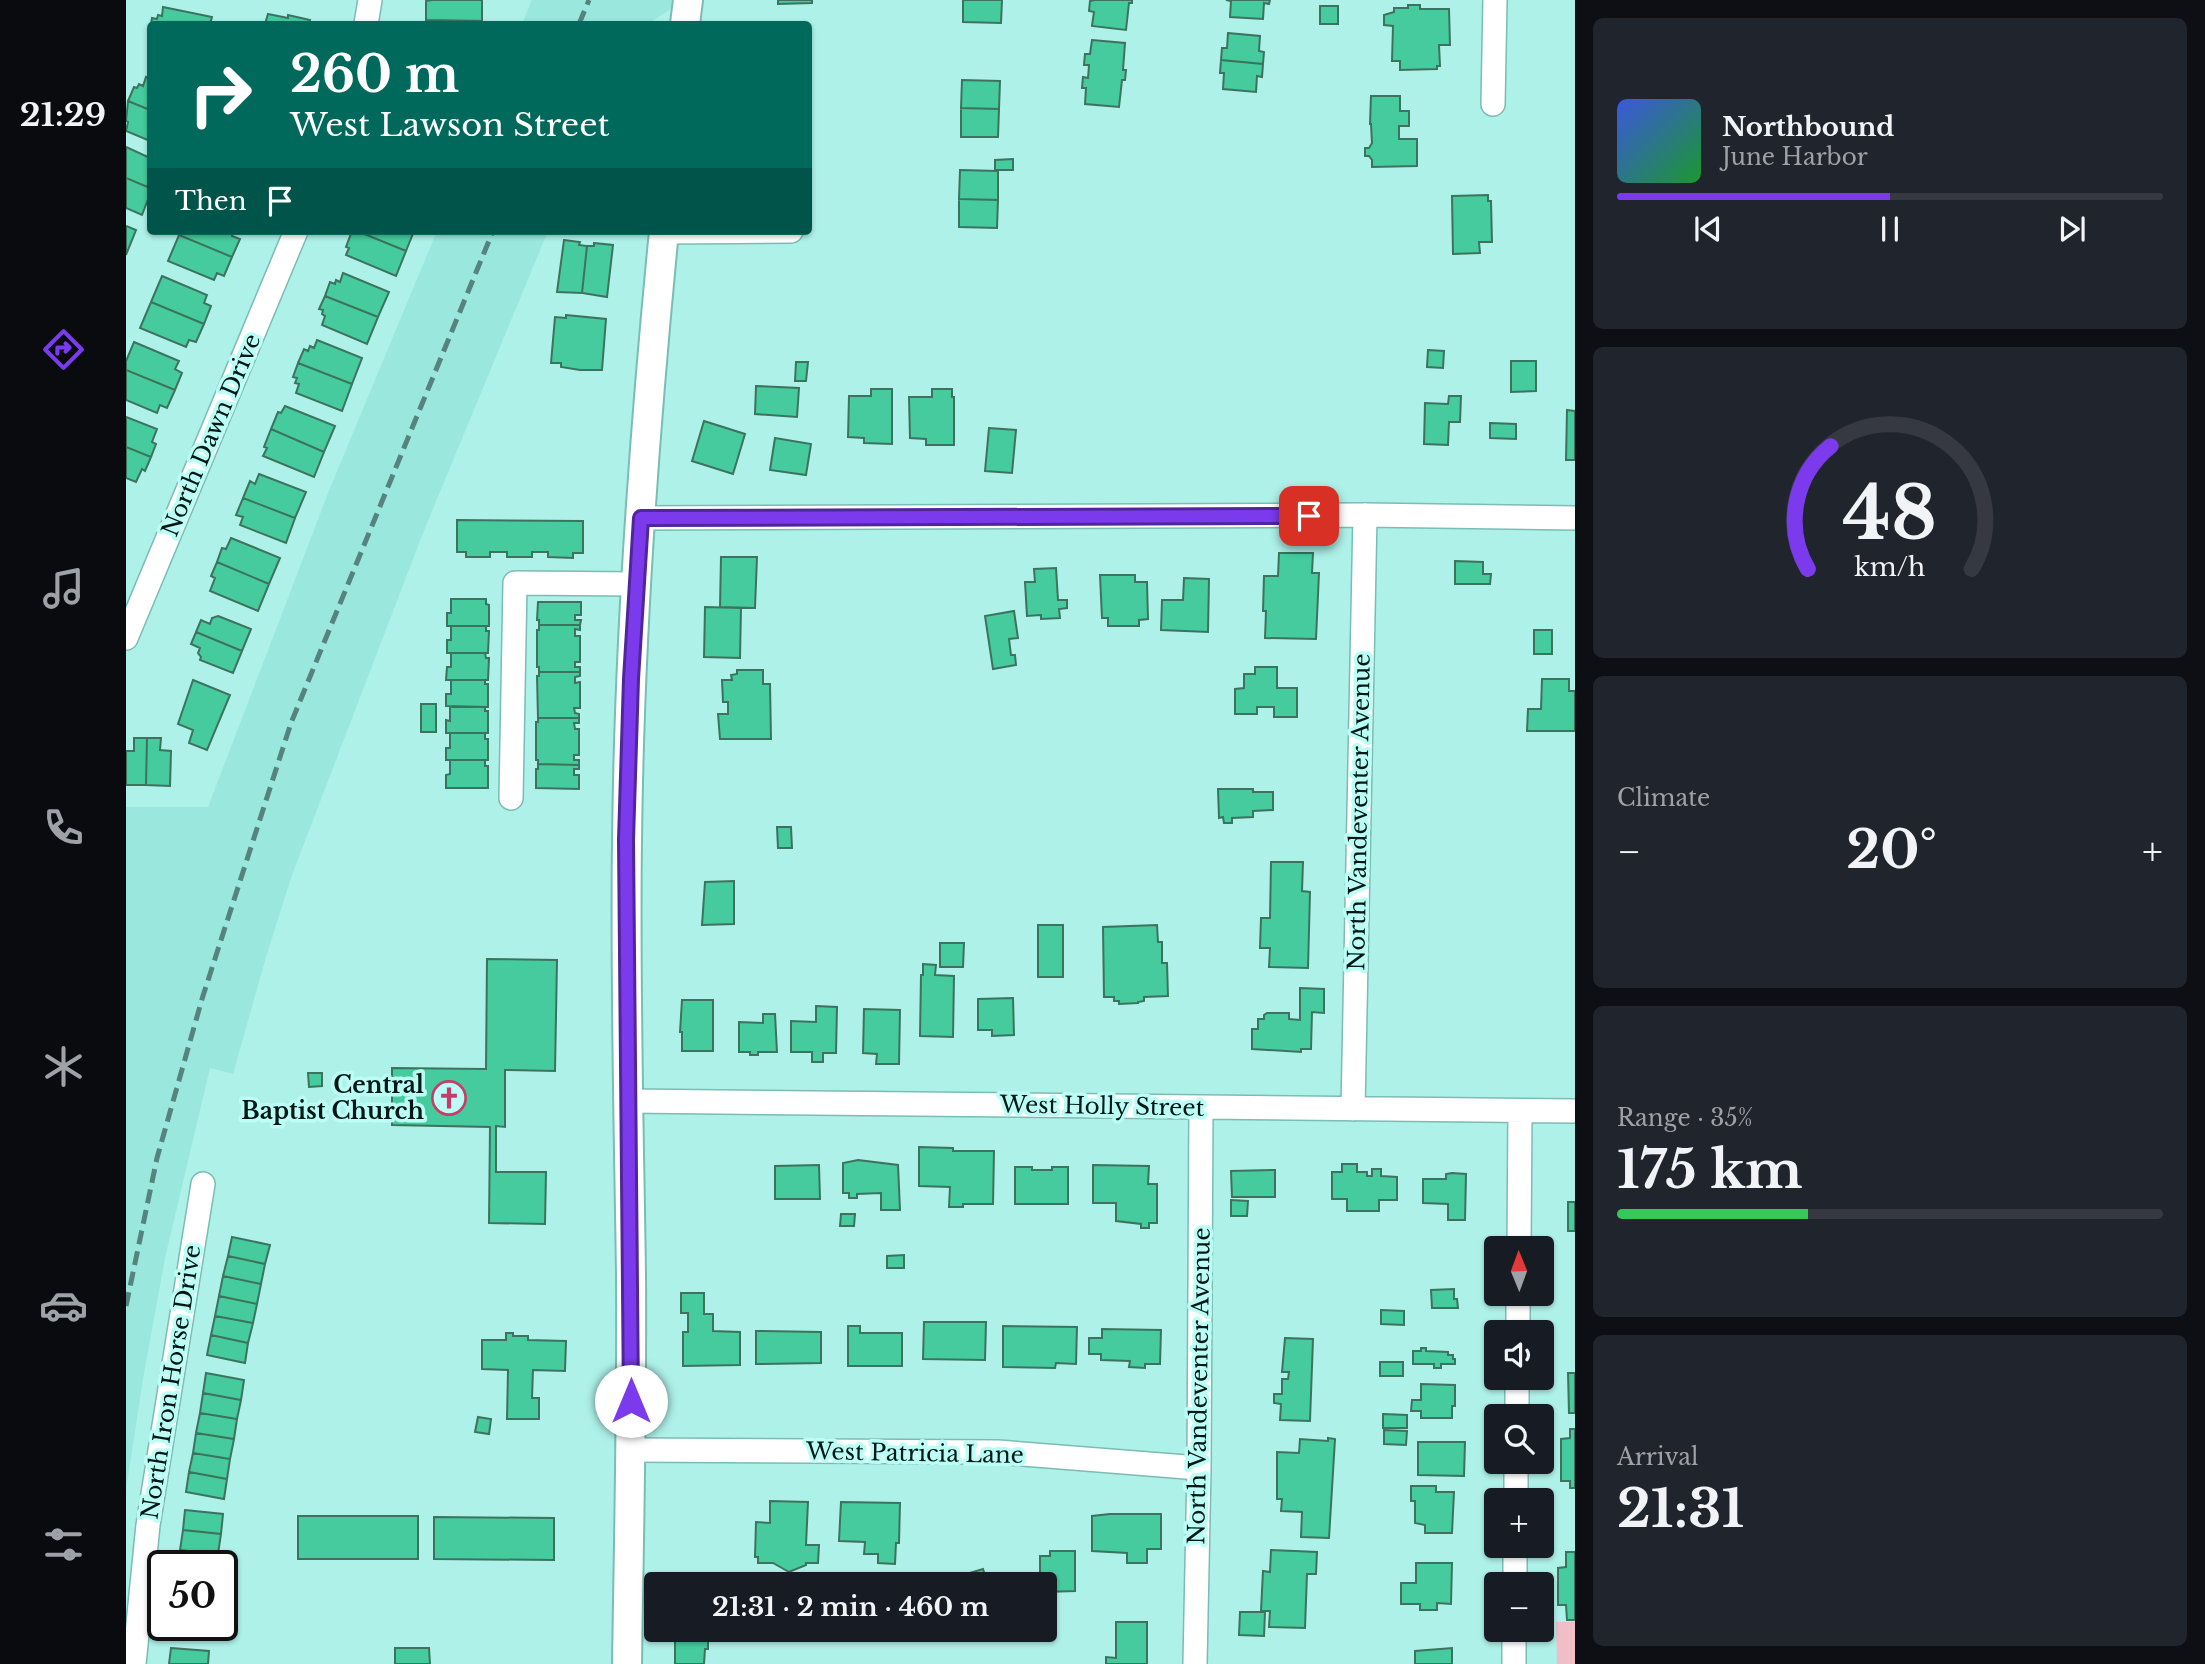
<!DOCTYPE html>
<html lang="en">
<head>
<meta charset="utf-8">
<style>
	body { margin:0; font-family:"Libre Baskerville",serif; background:#20242c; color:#f1f3f6; height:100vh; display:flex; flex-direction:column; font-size:26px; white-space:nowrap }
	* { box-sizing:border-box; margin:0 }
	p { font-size:23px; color:#9ea1a6 }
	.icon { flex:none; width:38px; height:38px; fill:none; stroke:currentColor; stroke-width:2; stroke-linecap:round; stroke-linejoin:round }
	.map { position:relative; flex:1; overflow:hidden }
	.sheet { display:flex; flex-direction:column; gap:18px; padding:18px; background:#0d0f14; width:630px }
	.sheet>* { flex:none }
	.banner { position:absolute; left:21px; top:21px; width:665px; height:214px; border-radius:7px; box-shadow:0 2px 5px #0004; background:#00695c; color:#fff; overflow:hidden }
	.needle { width:46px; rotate:359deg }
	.tools { position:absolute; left:1358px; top:1236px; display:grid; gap:14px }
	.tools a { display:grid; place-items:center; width:70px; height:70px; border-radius:7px; background:#171b24; box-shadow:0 2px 5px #0004; font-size:35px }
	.speed { position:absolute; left:21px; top:1550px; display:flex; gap:14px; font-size:35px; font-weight:700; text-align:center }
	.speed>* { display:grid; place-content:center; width:91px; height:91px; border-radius:50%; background:#171b24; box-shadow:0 2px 5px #0004; line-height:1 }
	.speed .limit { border:4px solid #111; border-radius:10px; background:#fff; color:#111 }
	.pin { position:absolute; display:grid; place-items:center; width:60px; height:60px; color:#fff; margin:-30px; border-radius:14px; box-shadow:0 4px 10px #0006 }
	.me { position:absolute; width:77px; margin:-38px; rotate:0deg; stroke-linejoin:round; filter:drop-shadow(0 0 5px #0008) }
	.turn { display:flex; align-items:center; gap:24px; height:147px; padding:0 28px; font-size:32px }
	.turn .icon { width:91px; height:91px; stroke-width:2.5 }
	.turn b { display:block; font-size:49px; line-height:60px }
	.then { display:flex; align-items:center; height:66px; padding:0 28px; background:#0003; gap:14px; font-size:26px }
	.big { font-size:52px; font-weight:700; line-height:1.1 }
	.sheet .card { flex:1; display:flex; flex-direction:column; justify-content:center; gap:10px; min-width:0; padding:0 24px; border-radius:10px; background:#20242c }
	.sheet .dial { align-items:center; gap:0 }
	.dial svg { height:182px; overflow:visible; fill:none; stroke:#363941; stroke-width:7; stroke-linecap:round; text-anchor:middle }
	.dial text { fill:#f1f3f6; stroke:none }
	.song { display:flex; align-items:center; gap:21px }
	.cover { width:84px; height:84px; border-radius:10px; background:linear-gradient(135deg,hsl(230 70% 55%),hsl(130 70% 35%)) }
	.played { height:7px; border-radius:4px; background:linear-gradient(90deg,#7c3aed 50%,#363941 50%) }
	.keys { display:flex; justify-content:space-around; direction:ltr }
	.heat { display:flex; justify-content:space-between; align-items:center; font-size:38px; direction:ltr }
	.charge { height:10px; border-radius:5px; background:linear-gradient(90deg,#34c759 35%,#363941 0) }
	.trip { position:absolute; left:518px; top:1572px; width:413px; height:70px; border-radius:7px; background:#171b24; box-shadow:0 2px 5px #0004; font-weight:700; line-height:70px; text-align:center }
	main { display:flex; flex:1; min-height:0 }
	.menu { display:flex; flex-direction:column; width:126px; justify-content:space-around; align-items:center; background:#090b0e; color:#9ea1a6 }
	.menu .icon { width:49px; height:49px }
	.menu .current { color:#7c3aed }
	.menu b { font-size:32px; color:#f1f3f6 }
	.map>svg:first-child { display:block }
</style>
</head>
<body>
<main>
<nav class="menu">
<b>21:29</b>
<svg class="icon current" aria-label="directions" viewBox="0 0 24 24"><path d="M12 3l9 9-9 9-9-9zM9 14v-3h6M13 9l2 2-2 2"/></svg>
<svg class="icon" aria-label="music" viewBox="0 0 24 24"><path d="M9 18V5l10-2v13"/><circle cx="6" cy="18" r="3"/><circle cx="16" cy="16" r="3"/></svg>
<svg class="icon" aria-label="phone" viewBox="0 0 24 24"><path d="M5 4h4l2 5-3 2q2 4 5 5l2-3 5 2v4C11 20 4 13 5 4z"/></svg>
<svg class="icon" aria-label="climate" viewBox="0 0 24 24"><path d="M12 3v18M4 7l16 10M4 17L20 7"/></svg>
<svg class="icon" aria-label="car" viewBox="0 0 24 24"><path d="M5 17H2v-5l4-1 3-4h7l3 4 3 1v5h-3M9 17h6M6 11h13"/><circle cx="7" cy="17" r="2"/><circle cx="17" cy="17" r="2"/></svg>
<svg class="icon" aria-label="filters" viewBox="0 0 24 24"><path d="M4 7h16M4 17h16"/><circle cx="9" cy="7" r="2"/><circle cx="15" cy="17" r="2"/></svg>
</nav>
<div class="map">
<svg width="1449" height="1664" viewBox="0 0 1449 1664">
	<rect width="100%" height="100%" fill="#aef1e9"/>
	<path fill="#9ae7de" d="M406 0H558L522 24H396Z
		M311 231H422L297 533 166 875 140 957 107 1074 84 1068 39 1258 17 1379 0 1490V807H82L204 488Z"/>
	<path fill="#f1bdc6" d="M1430 1622H1449V1664H1431Z"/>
	<path fill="#46cb9e" stroke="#3d735e" stroke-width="2" d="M306 0H356V21L300 20V1Z
		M652 0H686V3L652 4Z
		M837 0H876L875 23 837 22Z
		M969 0H1006V3H1003L1000 30 966 26 968 12 963 11 964 1Z
		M1100 0H1144L1143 4 1138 3 1137 19 1104 17 1105 1Z
		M1282 5H1294V9H1323L1324 45H1313L1314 66H1311V69L1274 70V61H1266L1267 26 1258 25V15L1268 12V8H1282Z
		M1194 6H1212V24H1194Z
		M37 7 86 17 84 24H25L26 18 31 19 32 15 36 16Z
		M142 14 162 18V15L184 20 183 24H139Z
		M300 20 356 21V24H300Z
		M1102 33 1134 36 1133 51 1138 52 1137 64 1095 60 1096 48H1101Z
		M966 40 999 43 997 70H1000L999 80H996L993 107 959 104 960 88H956L957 77 962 78 963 65H958L959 54H964Z
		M1095 60 1137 64 1136 77 1131 76 1130 92 1097 89 1098 73H1094Z
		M20 77 24 79V110L2 101 8 87 11 88 13 84 17 86Z
		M836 80 874 81 873 109 835 108Z
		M1245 96H1274V111H1283V126H1273V139H1291V166L1246 167V160L1243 156H1239V148H1243L1246 143 1245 124H1244Z
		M2 101 24 110V141L0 131 2 122 0 121Z
		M835 108 873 109 872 137H835Z
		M0 147 24 158V188L0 178Z
		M887 159V170H869V160Z
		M834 170 872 171V200L833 199Z
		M0 178 24 188V194L16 215 0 208Z
		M1362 195V201H1365L1366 242H1353L1354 253 1327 254 1326 196Z
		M833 199 872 200 871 228 833 227Z
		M0 226 10 230 0 255Z
		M55 231H108L106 236 114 239 106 257 53 235Z
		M226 231H231L280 251 270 276 220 255 223 248 220 247Z
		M231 231H288L280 251Z
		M53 235 106 257 98 276 91 273 88 280 42 261Z
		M438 240 454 242 453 245 461 246 456 293 431 292Z
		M468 243 487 245 481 297 456 293 461 246H468Z
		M217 273 263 292 252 317 199 296 204 282 209 284 210 280 214 282Z
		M36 276 81 295 78 303 85 306 78 324 25 302Z
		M199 296 252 317 241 344 196 325 199 316 196 314 197 310 193 309Z
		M25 302 78 324 70 342 63 340 60 347 14 328Z
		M440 315 480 319 476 370H454L435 367V363H425L429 317 440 318Z
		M191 340 236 358 226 384 172 363 178 349 182 351 184 346 188 348Z
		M8 342 53 361 49 369 56 373 49 390 0 370V361Z
		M1302 350 1318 351 1317 368 1301 367Z
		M1385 361H1410V391L1385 392Z
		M670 362H682L680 381H669Z
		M172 363 226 384 216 411 170 393 173 384 169 383 171 378 167 377Z
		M0 370 49 390 41 408 34 405 31 413 0 400Z
		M630 386 673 388 671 417 629 414Z
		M745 389H766V444L738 443V438L722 437 723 396H745Z
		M806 389H826V397H828V445H800V439L784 438 783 397H806Z
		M1323 396H1335L1334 422H1323L1322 445 1298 444 1299 403 1322 404Z
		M159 406 209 426 198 452 145 429 152 412 155 413Z
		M1441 410 1449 411V460H1440Z
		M0 417 31 429 26 442 30 444 25 457 0 447Z
		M578 421 619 434 607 474 566 461Z
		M1364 423 1390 424V439L1364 438Z
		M863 428 890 430 886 473 859 471Z
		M145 429 198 452 188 477 137 456 141 448 138 447Z
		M649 438 685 444 680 475 644 470Z
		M0 447 25 457 19 471 16 469 10 482 0 478Z
		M133 474 180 492 169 518 117 498 124 481 129 484Z
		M117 498 169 518 160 543 114 525 117 517 110 515Z
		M331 520 457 521V553H447V558L422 557V552H406V557H381V552H364V557H340V552H331Z
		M105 538 154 558 143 584 91 562 96 548 100 549Z
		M1153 553H1187L1186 573H1193L1190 639 1139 638 1140 611H1137L1138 576H1152Z
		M595 557H631L629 608 594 607Z
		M1329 561 1357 562V574H1365L1364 584H1329Z
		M91 562 143 584 132 611 84 591 89 578 85 576Z
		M930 568 932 600H941V608L933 609 934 618 915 619V615L901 616 899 582H909L908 569Z
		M974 575H1009V582H1021L1022 619 1013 620V626H982V618H976Z
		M1058 578 1083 579 1082 632 1035 630 1036 600H1057Z
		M325 599H360V604L363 605V626H321V613H325Z
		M412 602H455V615H449V620H455L454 625H413V620H411Z
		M579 607 615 608 614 658 578 657Z
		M888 611 892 638 883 639 885 655H889L890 665 867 669 859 616Z
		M92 616 125 629 116 651 70 632 75 620 84 624 86 618Z
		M413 625H454V630L449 629V636H454V662H449V667H454V672H413V667H411V630H413Z
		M325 626H360V631H363L362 653H321V640H325Z
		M1408 630H1426V654H1408Z
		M70 632 116 651 107 673 74 660 75 657 72 653 74 648 65 644Z
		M325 653H359L360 658H363L362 680H320L321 667H325Z
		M1129 667H1151V688H1171V717H1148V707H1131V714H1109V689L1118 688V674H1129Z
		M611 670H637V684H644L645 739H594L592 714H602V702H597L596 680H606L605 675 611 674Z
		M413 672H454V676L449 677V683L454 682V708H448L449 713 453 714V718H412L411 676H413Z
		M1416 679H1443V691H1449V731H1401L1402 709H1415Z
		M67 680 104 695 81 750 63 743 67 730 52 724Z
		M325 680H359V684H362V707L320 706V694H325Z
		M295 704H310V732H295Z
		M324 707H359V711H362V733H320V720L324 721Z
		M412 718H453V723H448L449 729H453V755H448V760H453V765L412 764V760H410V722H412Z
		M324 733H359V739H362V760H320V748H324Z
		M8 738H21L20 785H0V751H8Z
		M21 738H35L34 750 45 751 44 786 20 785Z
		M324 760H359V766H362V788H320V775L324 774Z
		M412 764 453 765V769H448V775H453V789L410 788V769H412Z
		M1092 789H1127V792H1147V810L1127 811V817L1106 818V823H1098L1097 817 1093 818Z
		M651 827H665L666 848H652Z
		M1145 862H1177L1176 891 1184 892 1182 968 1143 967 1144 948H1134L1135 918H1144Z
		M608 881V924L576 925 579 882Z
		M912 925H937V977H912Z
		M1031 925 1032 942H1036V963H1041L1042 996 1018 997V1001L1012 1002V1003L993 1004V1001H988V997H978L977 927Z
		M814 943H838L837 967H814Z
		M361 959 431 960 429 1071 379 1070V1127L370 1126V1172H420L419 1224 363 1223 364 1127 266 1125V1068L360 1069Z
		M797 964 810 965 809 975 828 976 827 1037 794 1036 795 975H797Z
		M1174 988 1198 989V1013L1186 1012 1185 1049H1175V1052L1126 1049V1029H1132V1019H1138V1015L1141 1013H1163V1019L1174 1020Z
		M887 998 888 1035 866 1036V1030H852V999Z
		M556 1000H587V1051H556V1032H554Z
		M690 1006 711 1007 710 1053H697V1062H686V1052H665V1021L690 1022Z
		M738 1009 774 1010 773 1064H750L751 1054 737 1053Z
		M637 1014H649L651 1052H632V1055H624V1052H613V1022L637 1023Z
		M182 1073H196V1086L183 1087Z
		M793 1147 827 1148V1151H868L867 1204H837V1207H823L824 1187 793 1186Z
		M732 1160 772 1165 774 1210H755V1193L731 1194V1198H723V1193H717V1163Z
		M1216 1164H1231V1172H1241V1176H1246V1169H1255V1176L1271 1177V1200H1253V1211H1221V1199H1206V1172H1216Z
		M693 1165 694 1199H649V1166Z
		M967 1165 1023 1166 1022 1184H1031V1223H1023V1228H1015V1224L990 1221V1203H967Z
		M889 1167H906V1170H926V1167H942V1204H889Z
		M1149 1170V1197H1106L1105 1171Z
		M1326 1173 1340 1174 1339 1220H1322V1204L1297 1203V1179H1320V1174Z
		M1105 1200 1122 1201 1121 1216H1105Z
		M1442 1202H1449V1231H1442Z
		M715 1214H729L728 1226H714Z
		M106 1237 144 1245 139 1264 102 1256Z
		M778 1255V1268H761V1256Z
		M102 1256 139 1264 135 1284 97 1276Z
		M97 1276 135 1284 131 1304 93 1296Z
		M1328 1289V1299H1331L1332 1308H1306L1305 1290Z
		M555 1293H578V1314H587V1331L614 1332V1365L557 1366V1332H562V1313H555Z
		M93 1296 131 1304 127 1323 89 1316Z
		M1255 1310 1278 1311V1325L1255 1324Z
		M89 1316 127 1323 122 1343 85 1335Z
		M798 1322H860L859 1360 797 1359Z
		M722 1326H734V1333H776V1366H722Z
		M877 1326 951 1327 950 1364 930 1363 929 1368 877 1367Z
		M976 1329 1035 1330 1034 1364H1019V1368L1003 1367 1004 1361 975 1360V1354H963V1338H976Z
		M630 1331 695 1332V1363L630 1364Z
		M380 1333H387V1336H402V1340L440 1341 439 1371 407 1370 406 1398H413V1419H381L382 1370 356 1369V1340H380Z
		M85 1335 122 1343 119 1363 81 1355Z
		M1159 1338 1187 1339 1184 1421 1154 1420 1155 1404 1148 1403V1394H1156V1379H1162L1163 1372H1156Z
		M1295 1348H1300V1351L1322 1352V1355H1327V1359H1329V1364H1315V1368H1308V1364H1287V1351H1295Z
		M1254 1362H1277V1376H1254Z
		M80 1373 118 1380 115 1400 77 1393Z
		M1442 1373H1449V1413H1443Z
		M1295 1384 1329 1385V1406H1326V1418H1295V1411H1285L1286 1400H1295Z
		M77 1393 115 1400 111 1419 74 1413Z
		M74 1413 111 1419 108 1439 70 1433Z
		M1257 1414 1281 1415V1428H1257Z
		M352 1417 365 1419 363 1434 349 1432Z
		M1444 1429H1449V1488H1444V1481H1435V1439L1444 1438Z
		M1258 1430 1281 1431 1280 1445 1258 1444Z
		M70 1433 108 1439 104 1459 67 1453Z
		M1202 1438 1209 1439 1203 1538 1175 1537 1176 1512 1155 1511 1156 1499H1151V1452L1173 1453 1174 1439 1202 1441Z
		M1292 1442H1339L1338 1476 1292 1475Z
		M67 1453 104 1459 101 1479 63 1472Z
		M63 1472 101 1479 98 1499 60 1492Z
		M1285 1486H1310V1492H1328L1326 1533H1299V1525L1289 1523V1501H1285Z
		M644 1501 682 1502 680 1545H693L692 1563H680V1565L663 1572 647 1563H632V1557H629L630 1522 644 1523Z
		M715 1502 774 1503 773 1543H770L769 1564 752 1563V1554H738L739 1542 713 1541Z
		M59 1510 97 1514 95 1534 57 1530Z
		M984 1514H1035V1549H1021V1563H1001V1553L966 1551V1516Z
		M172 1516H292V1559H172Z
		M308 1517 428 1518V1560L308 1559Z
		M57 1530 95 1534 92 1554 54 1550Z
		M54 1550 92 1554 91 1566H52Z
		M1145 1550 1191 1552 1190 1574H1181L1179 1628 1143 1627 1144 1611H1135L1137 1571 1144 1572Z
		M924 1551H949V1591L919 1592V1584H914V1556H924Z
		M1440 1552H1449V1620H1441L1440 1605H1432V1568L1440 1567Z
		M1290 1563H1326L1325 1604 1311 1603V1610H1294V1604H1275V1583H1290Z
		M857 1569 861 1581 851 1584H807Z
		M1114 1612H1139L1138 1636 1113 1635Z
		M990 1622H1021V1664H980V1657L990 1658Z
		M46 1626H84L83 1634 45 1630Z
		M549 1629H582V1649H579L578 1664H549Z
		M45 1648 83 1651 82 1664H43Z
		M269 1648H303L304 1664H269Z
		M1326 1648V1664H1289V1651Z"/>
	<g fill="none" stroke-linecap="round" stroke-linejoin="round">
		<g stroke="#7bbcb4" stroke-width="26">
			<path id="minor" d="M240 24 244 0
				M1367 104 1369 0
				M538 232 665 231
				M515 518 1239 515 1449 518
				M0 638 170 231
				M385 798 389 583 511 584
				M503 1101 1449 1111
				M1227 1109 1239 515
				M1393 1248 1394 1111
				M1392 1332V1293
				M1391 1416V1377
				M505 1450 872 1452 1073 1468
				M1390 1500V1461
				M1389 1584V1545
				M8 1664 22 1525 77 1184
				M1069 1664 1073 1468 1075 1107
				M1388 1664V1629"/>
		</g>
		<g stroke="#7bbcb4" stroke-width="32">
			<path id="major" d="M559 24 562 0
				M501 1664C503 1534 506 1405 505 1275 503 1131 499 986 501 842 503 638 518 434 538 231"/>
		</g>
		<use href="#minor" stroke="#fff" stroke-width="23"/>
		<use href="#major" stroke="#fff" stroke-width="28"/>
		<path stroke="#56837e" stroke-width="5" stroke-dasharray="14 7" stroke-linecap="butt" d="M453 24 463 0
			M0 1306 31 1158 76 999 165 723 367 231"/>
	</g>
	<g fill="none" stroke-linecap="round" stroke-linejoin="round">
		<g stroke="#51269a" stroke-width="18">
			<path id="route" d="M505 1401 500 840 505 679 515 518 1183 516"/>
		</g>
		<use href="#route" stroke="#7c3aed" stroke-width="12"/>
	</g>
	<defs>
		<g id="church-ring" transform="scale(1.75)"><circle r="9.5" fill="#bbfef6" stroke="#c93b67" stroke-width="1.5"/><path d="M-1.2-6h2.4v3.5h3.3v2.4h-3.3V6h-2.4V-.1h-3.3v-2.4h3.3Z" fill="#c93b67"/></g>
	</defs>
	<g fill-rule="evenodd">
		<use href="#church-ring" x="323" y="1098"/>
	</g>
	<g text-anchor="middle" stroke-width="7" stroke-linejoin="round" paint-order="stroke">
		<g font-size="23" fill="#001715" stroke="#bbfef6">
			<text transform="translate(85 435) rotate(-67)" y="8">North Dawn Drive</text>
			<text transform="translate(1233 812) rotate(-89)" y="8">North Vandeventer Avenue</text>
			<text transform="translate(976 1106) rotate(1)" y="8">West Holly Street</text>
			<text transform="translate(45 1382) rotate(-81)" y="8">North Iron Horse Drive</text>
			<text transform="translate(1073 1386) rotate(-89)" y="8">North Vandeventer Avenue</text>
			<text transform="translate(789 1453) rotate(1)" y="8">West Patricia Lane</text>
		</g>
		<g font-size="23" font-weight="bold" fill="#001715" stroke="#bbfef6" text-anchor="end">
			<text x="298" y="1093">Central<tspan x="298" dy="26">Baptist Church</tspan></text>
		</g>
	</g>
</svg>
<div class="tools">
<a><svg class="needle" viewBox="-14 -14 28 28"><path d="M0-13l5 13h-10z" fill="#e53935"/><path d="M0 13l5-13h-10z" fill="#9ea1a6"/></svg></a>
<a><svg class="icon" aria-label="sound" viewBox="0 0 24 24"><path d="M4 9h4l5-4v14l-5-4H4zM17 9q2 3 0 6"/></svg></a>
<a><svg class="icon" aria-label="search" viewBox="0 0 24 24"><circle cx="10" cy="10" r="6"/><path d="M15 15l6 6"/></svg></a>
<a>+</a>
<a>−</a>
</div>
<div class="speed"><div class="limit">50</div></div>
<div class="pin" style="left:1183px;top:516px;background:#d93025"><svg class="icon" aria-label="arrive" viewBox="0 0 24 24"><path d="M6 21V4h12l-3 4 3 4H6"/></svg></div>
<svg class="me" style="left:505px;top:1401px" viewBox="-20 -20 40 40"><circle r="19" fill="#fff"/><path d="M0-13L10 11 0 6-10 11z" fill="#7c3aed"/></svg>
<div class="trip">21:31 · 2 min · 460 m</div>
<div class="banner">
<div class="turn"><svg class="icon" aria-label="right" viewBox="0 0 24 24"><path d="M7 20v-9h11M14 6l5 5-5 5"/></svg><div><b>260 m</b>West Lawson Street</div></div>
<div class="then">Then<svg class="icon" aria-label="arrive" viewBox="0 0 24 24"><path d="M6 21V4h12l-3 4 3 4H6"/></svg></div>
</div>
</div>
<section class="sheet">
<div class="card">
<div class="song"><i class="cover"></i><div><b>Northbound</b><p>June Harbor</p></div></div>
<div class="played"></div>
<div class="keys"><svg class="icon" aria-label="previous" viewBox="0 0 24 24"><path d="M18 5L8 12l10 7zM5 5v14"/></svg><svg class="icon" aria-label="pause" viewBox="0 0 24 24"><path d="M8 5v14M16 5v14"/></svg><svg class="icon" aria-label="next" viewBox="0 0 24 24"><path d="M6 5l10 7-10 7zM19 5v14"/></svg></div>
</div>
<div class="card dial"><svg viewBox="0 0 100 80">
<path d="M14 69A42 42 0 1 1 86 69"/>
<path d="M14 69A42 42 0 0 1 24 15" stroke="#7c3aed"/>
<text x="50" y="56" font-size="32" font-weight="700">48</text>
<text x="50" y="72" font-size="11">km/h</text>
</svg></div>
<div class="card"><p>Climate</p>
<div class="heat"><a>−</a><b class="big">20°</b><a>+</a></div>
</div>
<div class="card"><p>Range · 35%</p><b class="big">175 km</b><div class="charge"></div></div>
<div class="card"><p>Arrival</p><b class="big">21:31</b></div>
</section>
</main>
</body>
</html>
